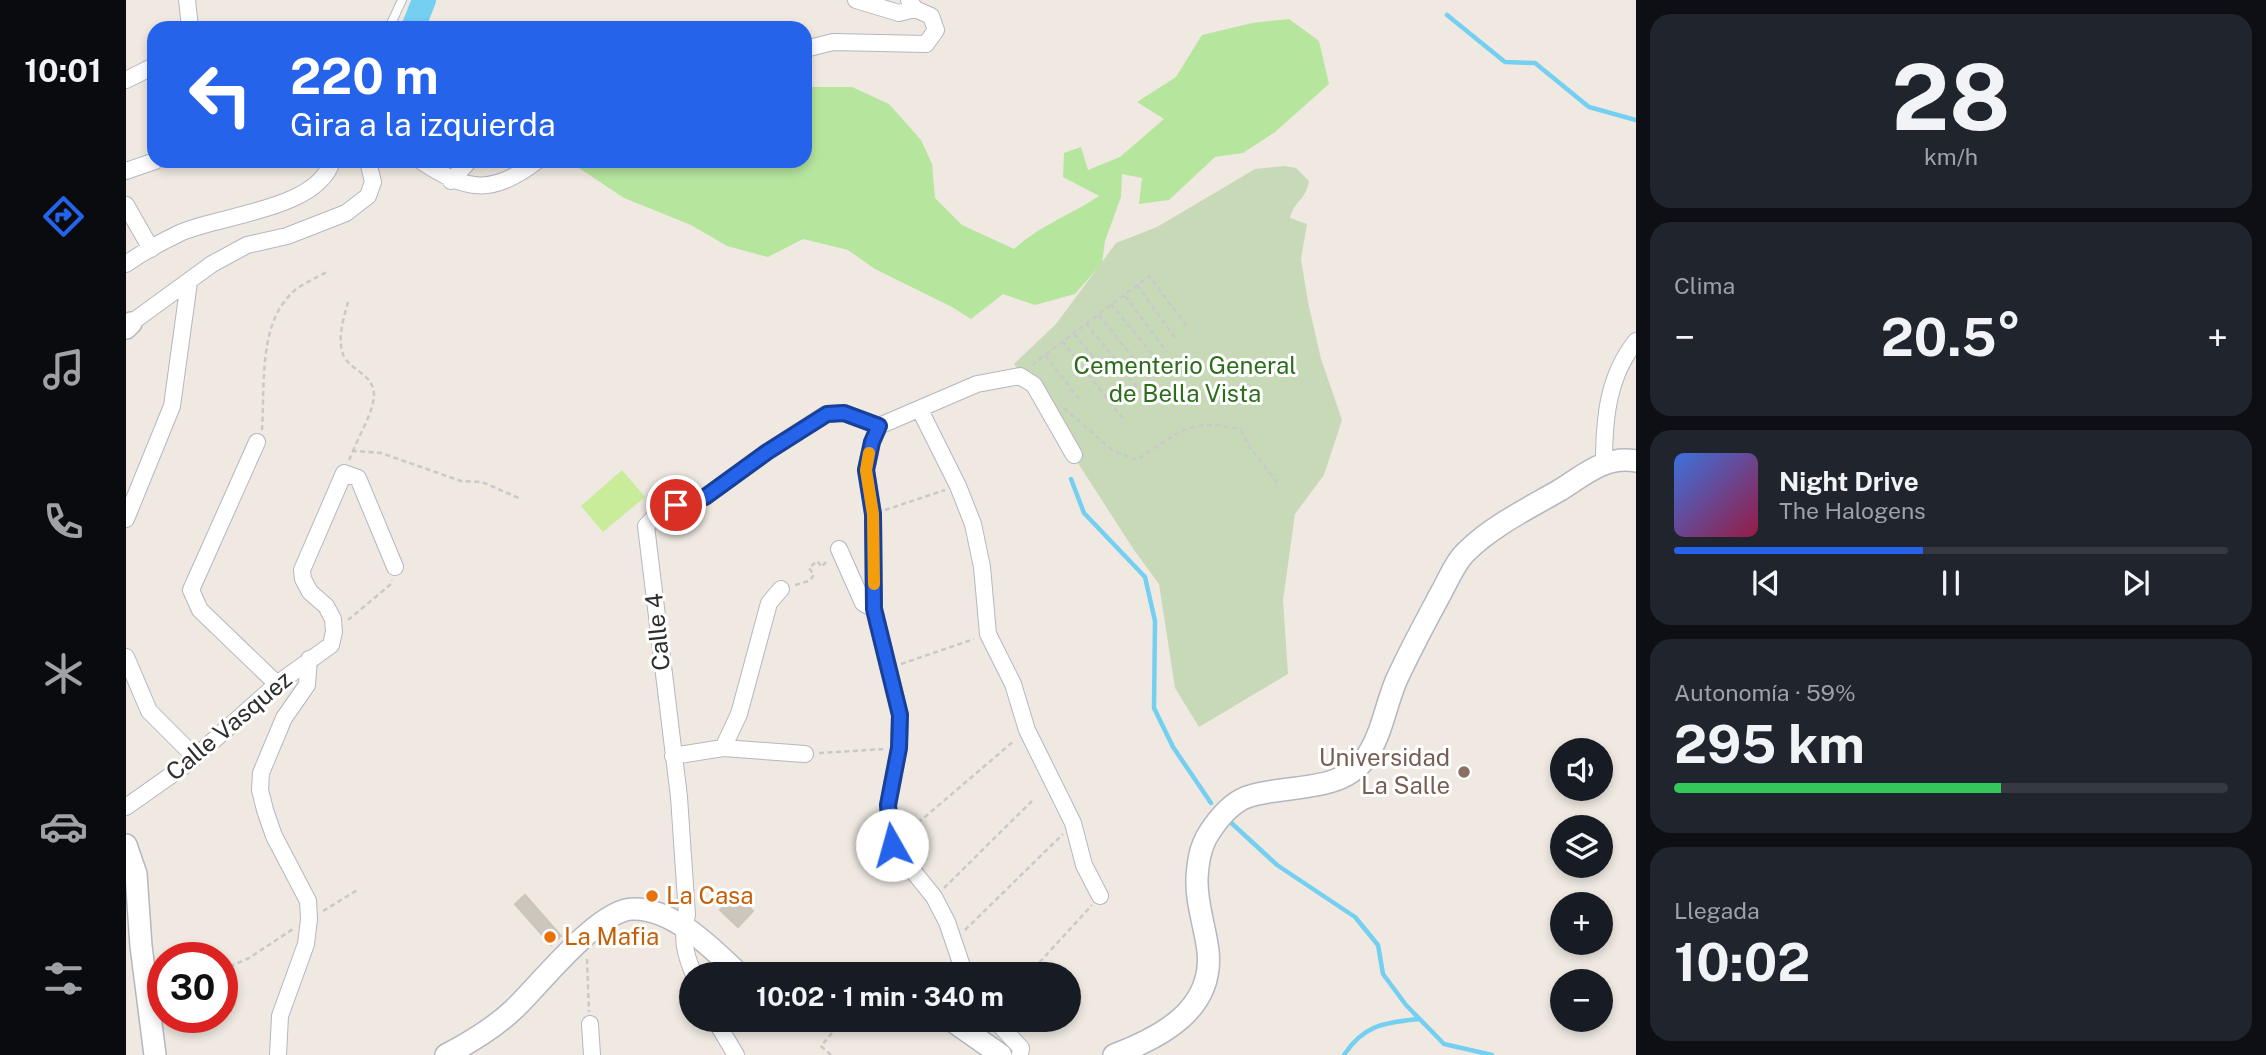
<!DOCTYPE html>
<html lang="es">
<head>
<meta charset="utf-8">
<style>
	body { margin:0; font-family:"Public Sans",sans-serif; background:#20242c; color:#f1f3f6; height:100vh; display:flex; flex-direction:column; font-size:26px; white-space:nowrap }
	* { box-sizing:border-box; margin:0 }
	p { font-size:23px; color:#9ea1a6 }
	.icon { flex:none; width:38px; height:38px; fill:none; stroke:currentColor; stroke-width:2; stroke-linecap:round; stroke-linejoin:round }
	.map { position:relative; flex:1; overflow:hidden }
	.sheet { display:flex; flex-direction:column; gap:14px; padding:14px; background:#0d0f14; width:630px }
	.sheet>* { flex:none }
	.hud { position:absolute; left:21px; top:21px; width:665px; height:147px; border-radius:21px; box-shadow:0 4px 10px #0003; background:#2563eb; color:#fff; overflow:hidden }
	.buttons { position:absolute; left:1424px; top:738px; display:grid; gap:14px }
	.buttons a { display:grid; place-items:center; width:63px; height:63px; border-radius:50%; background:#171b24; box-shadow:0 4px 10px #0003; font-size:35px }
	.speed { position:absolute; left:21px; top:942px; display:flex; gap:14px; font-size:35px; font-weight:700; text-align:center }
	.speed>* { display:grid; place-content:center; width:91px; height:91px; border-radius:50%; background:#171b24; box-shadow:0 4px 10px #0003; line-height:1 }
	.speed .limit { border:10px solid #d22; background:#fff; color:#111 }
	.pin { position:absolute; display:grid; place-items:center; width:60px; height:60px; color:#fff; margin:-30px; border:4px solid #fff; border-radius:50%; box-shadow:0 2px 7px #0007 }
	.me { position:absolute; width:77px; margin:-38px; rotate:353deg; stroke-linejoin:round; filter:drop-shadow(0 0 5px #0008) }
	.turn { display:flex; align-items:center; gap:24px; height:147px; padding:0 28px; font-size:32px }
	.turn .icon { width:91px; height:91px; stroke-width:2.5 }
	.turn b { display:block; font-size:49px; line-height:60px }
	.big { font-size:52px; font-weight:700; line-height:1.1 }
	.sheet .tile { flex:1; display:flex; flex-direction:column; justify-content:center; gap:10px; min-width:0; padding:0 24px; border-radius:21px; background:#20242c }
	.sheet .dial { align-items:center; gap:0 }
	.dial b { font-size:91px; line-height:1 }
	.song { display:flex; align-items:center; gap:21px }
	.cover { width:84px; height:84px; border-radius:10px; background:linear-gradient(135deg,hsl(220 70% 55%),hsl(340 70% 35%)) }
	.played { height:7px; border-radius:4px; background:linear-gradient(90deg,#2563eb 45%,#363941 45%) }
	.keys { display:flex; justify-content:space-around; direction:ltr }
	.heat { display:flex; justify-content:space-between; align-items:center; font-size:38px; direction:ltr }
	.charge { height:10px; border-radius:5px; background:linear-gradient(90deg,#34c759 59%,#363941 0) }
	.trip { position:absolute; left:553px; top:962px; width:402px; height:70px; border-radius:35px; background:#171b24; box-shadow:0 4px 10px #0003; font-weight:700; line-height:70px; text-align:center }
	main { display:flex; flex:1; min-height:0 }
	.tab-bar { display:flex; flex-direction:column; width:126px; justify-content:space-around; align-items:center; background:#090b0e; color:#9ea1a6 }
	.tab-bar .icon { width:49px; height:49px }
	.tab-bar .selected { color:#2563eb }
	.tab-bar b { font-size:32px; color:#f1f3f6 }
	.map>svg:first-child { display:block }
</style>
</head>
<body>
<main>
<nav class="tab-bar">
<b>10:01</b>
<svg class="icon selected" aria-label="directions" viewBox="0 0 24 24"><path d="M12 3l9 9-9 9-9-9zM9 14v-3h6M13 9l2 2-2 2"/></svg>
<svg class="icon" aria-label="music" viewBox="0 0 24 24"><path d="M9 18V5l10-2v13"/><circle cx="6" cy="18" r="3"/><circle cx="16" cy="16" r="3"/></svg>
<svg class="icon" aria-label="phone" viewBox="0 0 24 24"><path d="M5 4h4l2 5-3 2q2 4 5 5l2-3 5 2v4C11 20 4 13 5 4z"/></svg>
<svg class="icon" aria-label="climate" viewBox="0 0 24 24"><path d="M12 3v18M4 7l16 10M4 17L20 7"/></svg>
<svg class="icon" aria-label="car" viewBox="0 0 24 24"><path d="M5 17H2v-5l4-1 3-4h7l3 4 3 1v5h-3M9 17h6M6 11h13"/><circle cx="7" cy="17" r="2"/><circle cx="17" cy="17" r="2"/></svg>
<svg class="icon" aria-label="filters" viewBox="0 0 24 24"><path d="M4 7h16M4 17h16"/><circle cx="9" cy="7" r="2"/><circle cx="15" cy="17" r="2"/></svg>
</nav>
<div class="map">
<svg width="1510" height="1055" viewBox="0 0 1510 1055">
	<rect width="100%" height="100%" fill="#efe9e1"/>
	<path fill="#b6e59e" d="M1163 19 1193 41 1203 84 1149 132 1117 153 1089 157 1043 200 1013 204 1016 178 996 174 995 197 979 241 976 263 949 294 909 305 877 294 845 319 826 307 749 269 722 250 677 239 642 257 601 246 565 225 498 198 447 164 450 161H679V87H726L763 104 795 140 806 164 809 198 836 225 888 249C913 226 945 215 973 196L937 177 938 153 955 147 962 170 994 157 1038 119 1011 102 1050 77 1076 35 1126 23Z"/>
	<path fill="#c8d9b8" d="M1158 166 1170 168 1183 181C1180 200 1168 201 1164 218L1181 224 1175 259 1182 302 1195 359 1216 420 1198 475 1169 514 1157 600 1162 674 1073 727 1049 688 1033 584 1008 550 888 364 930 324 990 243 1031 227 1129 169Z"/>
	<path fill="#c9ec9a" d="M496 470 519 497 477 532 455 506Z"/>
	<g fill="none" stroke-linecap="round" stroke-linejoin="round">
		<path stroke="#75cff0" stroke-width="4.5" d="M1321 15 1379 62 1409 63 1463 107 1510 120
			M945 479 958 513 1019 577 1029 621 1028 708 1047 747 1085 803
			M1100 818 1151 865 1229 917 1252 945 1257 974 1280 1005 1318 1044 1366 1055
			M1218 1055C1238 1024 1259 1023 1293 1019"/>
		<path stroke="#75cff0" stroke-width="24" d="M287 28 298 0"/>
	</g>
	<path fill="#cbc7bf" stroke="#cbc5ba" stroke-width="2" d="M610 894 627 911 612 927 594 910Z
		M399 895 435 936 425 945 389 904Z"/>
	<g fill="none" stroke-linecap="round" stroke-linejoin="round">
		<g stroke="#b4b7c1" stroke-width="10">
			<path id="lane" d="M263 28 276 0"/>
		</g>
		<g stroke="#b4b7c1" stroke-width="18">
			<path id="street" d="M61 0 64 28
				M730 0 773 13 789 9
				M679 49 707 42 800 44 810 30 805 16 789 9 783 0
				M0 80 28 66
				M295 161C340 191 366 196 411 161
				M0 171 29 161
				M325 181 343 161
				M0 205 25 249
				M0 264C17 252 37 241 56 232 96 215 192 209 206 161
				M5 323 86 264 121 245 161 236 220 213 242 196 247 182 242 161
				M794 410 832 486 847 524 856 567 862 634 887 684 901 730 947 823 958 865 974 896
				M753 426 746 442 740 470 747 514 748 609 774 715 773 748 762 805V820L766 845 808 897 821 922 839 975
				M131 442 65 590 74 610 151 684
				M1478 463C1478 418 1482 376 1510 341
				M0 519 46 406 63 282
				M713 549 737 603 748 609
				M0 657 23 711 68 756
				M597 748 613 714 643 603 655 589
				M547 756 597 748 679 754
				M0 807 61 764 151 684 205 645 208 632 207 619 200 606 184 592 177 579 176 570 218 473 232 478 269 567
				M568 975C559 954 555 938 561 915L553 797 520 526 532 513 579 497 641 452 700 414 718 413 753 426 851 384 894 376 908 385 948 455
				M589 1020 610 1055
				M869 1020 895 1048 894 1055
				M464 1024 466 1055
				M152 1055 154 1016 180 944 183 919 182 901 148 836 139 810 134 790 135 773 158 718 181 685 183 659"/>
		</g>
		<g stroke="#b4b7c1" stroke-width="24">
			<path id="secondary" d="M0 328 5 323
				M0 845 10 874 15 946 29 1055
				M825 1020 875 1055
				M320 1055C343 1043 368 1028 387 1010 412 987 472 909 507 909 547 908 587 949 614 975
				M988 1055C1036 1037 1088 1009 1082 951 1079 926 1070 903 1071 878 1072 862 1074 847 1083 833 1092 819 1105 803 1121 797 1158 784 1213 794 1239 759 1256 735 1259 707 1270 681 1284 650 1300 621 1316 591 1323 578 1330 561 1341 551 1366 526 1403 508 1434 490 1458 475 1480 455 1510 461"/>
		</g>
		<path stroke="#c9c9c9" stroke-width="2.5" stroke-dasharray="5 3.5" stroke-linecap="butt" d="M1011 285 1050 339
			M999 296 1041 352
			M222 302C218 317 212 335 216 351 220 370 247 372 248 394 248 411 233 435 227 451
			M985 304 1036 366
			M973 315 1034 392
			M960 323 1025 405
			M948 334 984 377
			M936 341 998 420
			M919 355 953 399
			M906 365 1023 276 1063 329
			M938 408 986 450 1011 460C1050 434 1065 416 1115 430L1123 446 1152 484
			M136 430C139 388 132 326 165 294 174 284 191 278 202 271
			M223 460 227 451 255 453 335 481 356 482 395 499
			M759 510 819 490
			M669 585 683 581 688 575 683 568 691 561 696 567 702 559
			M222 620 265 584 266 580
			M775 664 848 639
			M693 753 759 749
			M779 834 889 740
			M818 888 906 801
			M197 911 233 889
			M839 930 937 834
			M461 959 463 1012
			M96 970 123 958 167 929
			M902 975 966 905
			M705 1055 695 1046 711 1027 710 1024"/>
		<use href="#lane" stroke="#fff" stroke-width="8"/>
		<use href="#street" stroke="#fff" stroke-width="16"/>
		<use href="#secondary" stroke="#fff" stroke-width="21"/>
	</g>
	<g fill="none" stroke-linecap="round" stroke-linejoin="round">
		<g stroke="#184099" stroke-width="18">
			<path id="route" d="M550 505 579 497 641 452 701 414 718 413 753 426 746 442 740 470 747 514 748 609 774 715 773 748 762 805 766 845"/>
		</g>
		<use href="#route" stroke="#2563eb" stroke-width="12"/>
		<path stroke="#f59e0b" stroke-width="12" d="M743 453 740 470 747 514 748 584"/>
	</g>
	<circle fill="#8d6e63" stroke="#fff" stroke-width="2.5" cx="1338" cy="772" r="7"/>
	<g fill="#e8710a" stroke="#fff" stroke-width="2.5">
		<circle cx="526" cy="896" r="7"/>
		<circle cx="424" cy="937" r="7"/>
	</g>
	<g text-anchor="middle" stroke-width="6" stroke-linejoin="round" paint-order="stroke">
		<g font-size="24" fill="#2c6e1b" stroke="#fff">
			<text x="1059" y="374">Cementerio General<tspan x="1059" dy="28">de Bella Vista</tspan></text>
		</g>
		<g font-size="24" fill="#2e2e2e" stroke="#fff">
			<text transform="translate(532 632) rotate(-96)" y="8">Calle 4</text>
			<text transform="translate(103 726) rotate(-40)" y="8">Calle Vasquez</text>
		</g>
		<g font-size="24" fill="#785e54" stroke="#fff" text-anchor="end">
			<text x="1324" y="766">Universidad<tspan x="1324" dy="28">La Salle</tspan></text>
		</g>
		<g font-size="24" fill="#c56008" stroke="#fff" text-anchor="start">
			<text x="540" y="904">La Casa</text>
			<text x="438" y="945">La Mafia</text>
		</g>
	</g>
</svg>
<div class="buttons">
<a><svg class="icon" aria-label="sound" viewBox="0 0 24 24"><path d="M4 9h4l5-4v14l-5-4H4zM17 9q2 3 0 6"/></svg></a>
<a><svg class="icon" aria-label="layers" viewBox="0 0 24 24"><path d="M12 4l9 5-9 5-9-5zM3 14l9 5 9-5"/></svg></a>
<a>+</a>
<a>−</a>
</div>
<div class="speed"><div class="limit">30</div></div>
<div class="pin" style="left:550px;top:505px;background:#d93025"><svg class="icon" aria-label="arrive" viewBox="0 0 24 24"><path d="M6 21V4h12l-3 4 3 4H6"/></svg></div>
<svg class="me" style="left:766px;top:845px" viewBox="-20 -20 40 40"><circle r="19" fill="#fff"/><path d="M0-13L10 11 0 6-10 11z" fill="#2563eb"/></svg>
<div class="trip">10:02 · 1 min · 340 m</div>
<div class="hud">
<div class="turn"><svg class="icon" aria-label="left" viewBox="0 0 24 24"><path d="M17 20v-9H6M10 6l-5 5 5 5"/></svg><div><b>220 m</b>Gira a la izquierda</div></div>
</div>
</div>
<section class="sheet">
<div class="tile dial"><b>28</b><p>km/h</p></div>
<div class="tile"><p>Clima</p>
<div class="heat"><a>−</a><b class="big">20.5°</b><a>+</a></div>
</div>
<div class="tile">
<div class="song"><i class="cover"></i><div><b>Night Drive</b><p>The Halogens</p></div></div>
<div class="played"></div>
<div class="keys"><svg class="icon" aria-label="previous" viewBox="0 0 24 24"><path d="M18 5L8 12l10 7zM5 5v14"/></svg><svg class="icon" aria-label="pause" viewBox="0 0 24 24"><path d="M8 5v14M16 5v14"/></svg><svg class="icon" aria-label="next" viewBox="0 0 24 24"><path d="M6 5l10 7-10 7zM19 5v14"/></svg></div>
</div>
<div class="tile"><p>Autonomía · 59%</p><b class="big">295 km</b><div class="charge"></div></div>
<div class="tile"><p>Llegada</p><b class="big">10:02</b></div>
</section>
</main>
</body>
</html>
